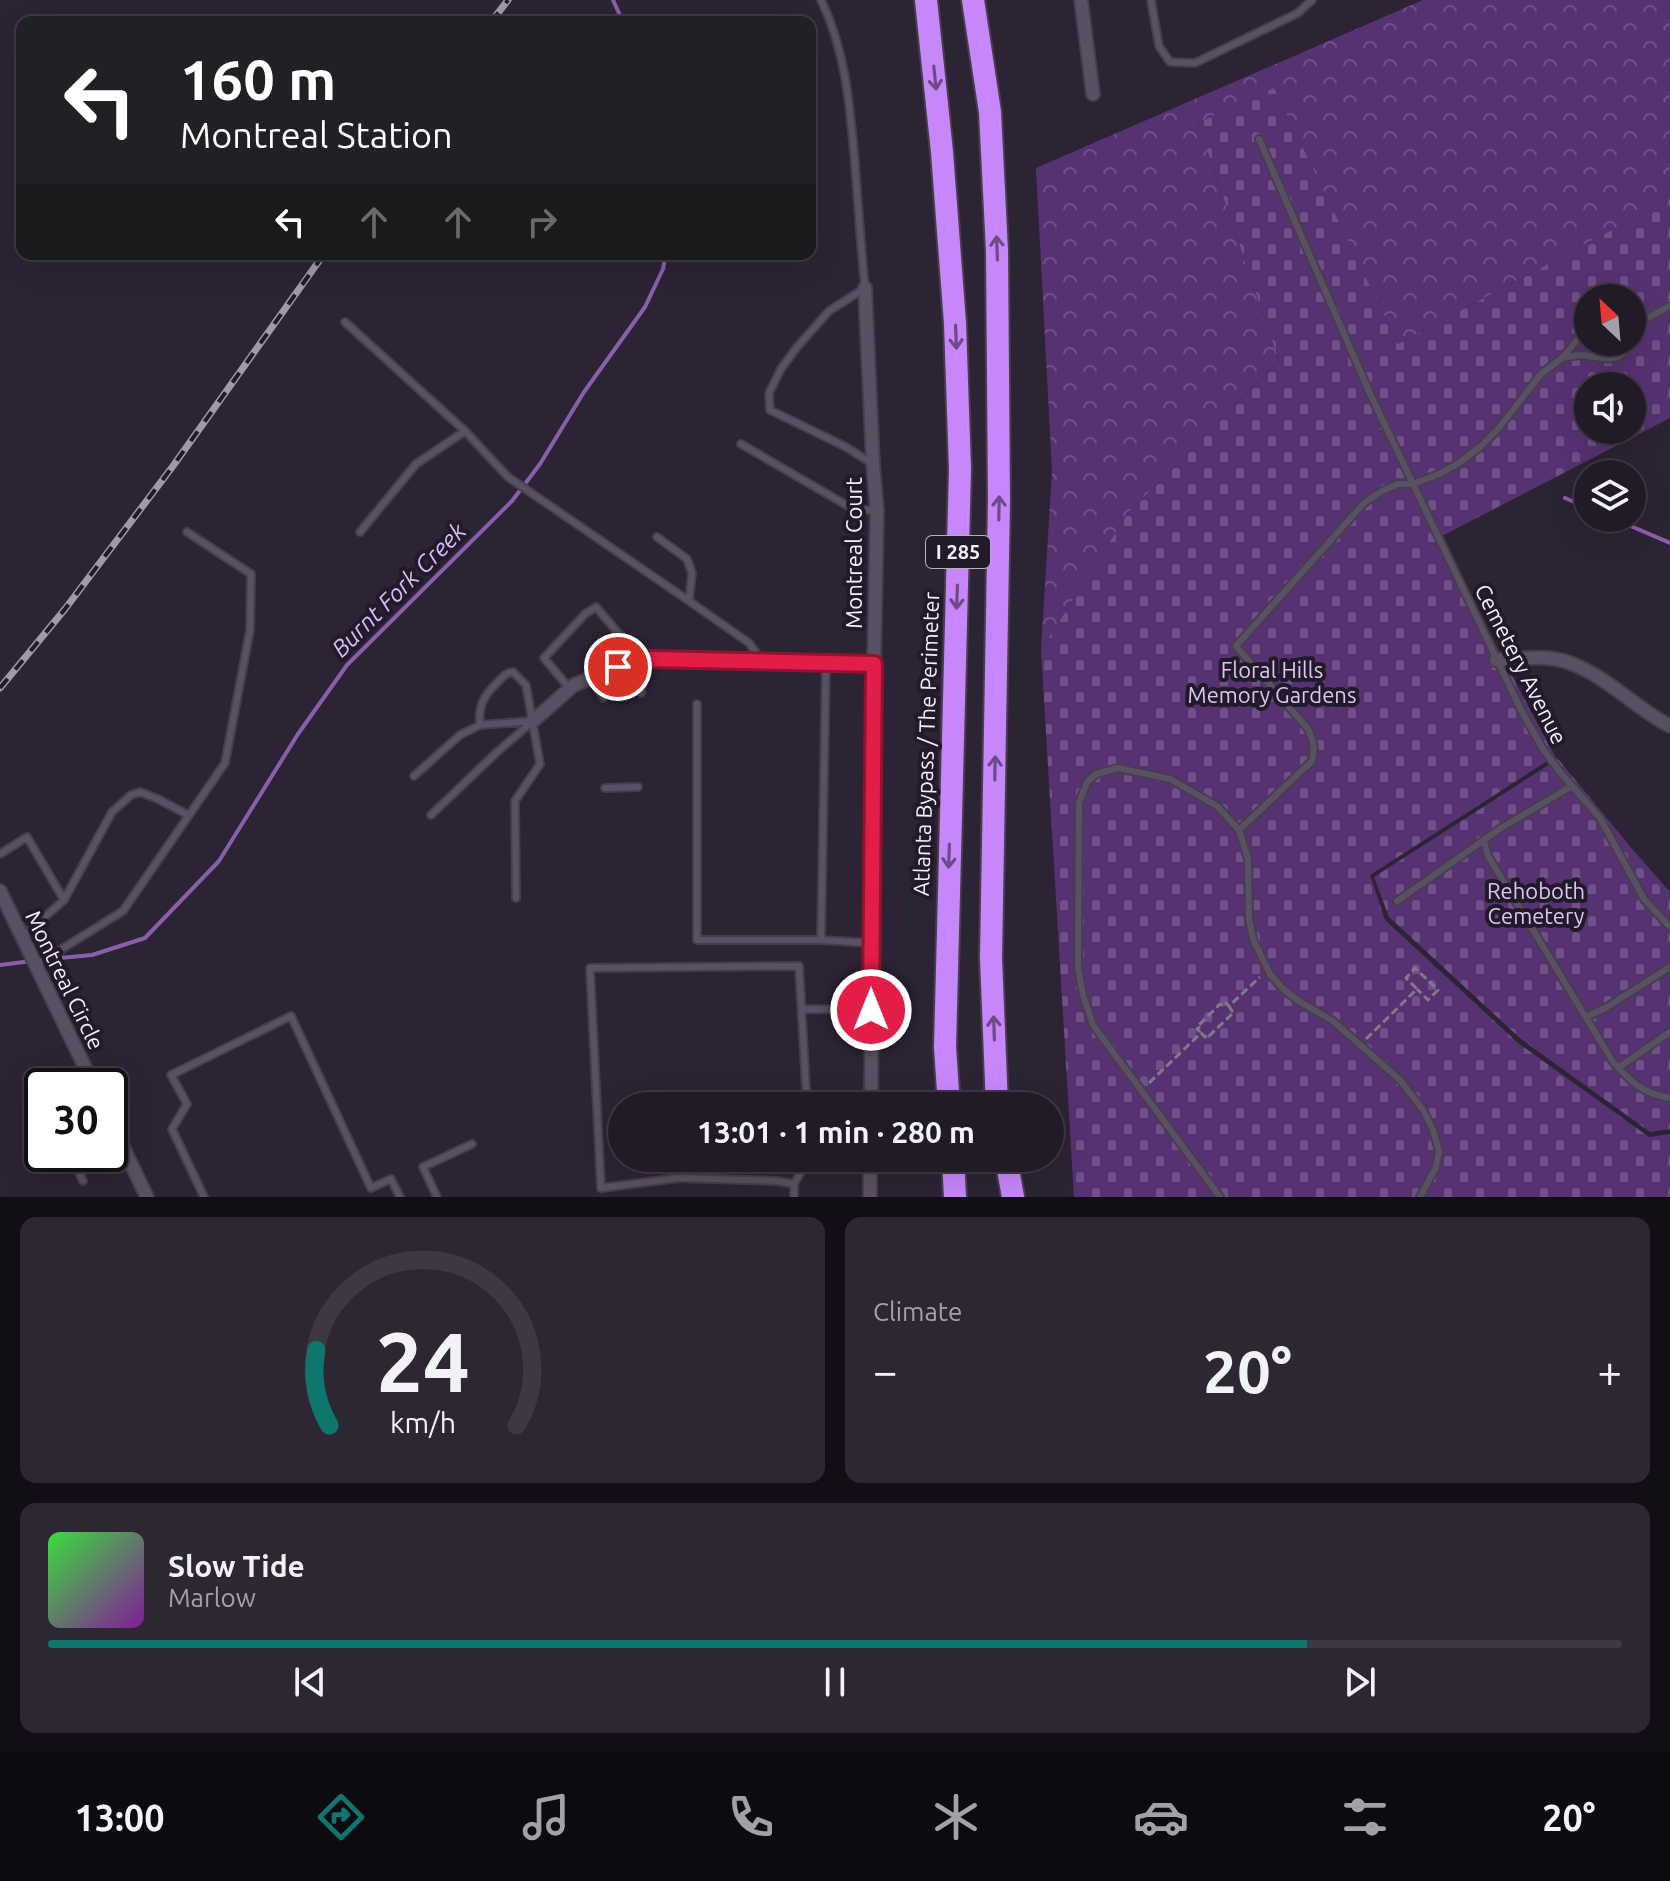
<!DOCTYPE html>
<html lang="en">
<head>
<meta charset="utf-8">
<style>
	body { margin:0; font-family:Ubuntu,sans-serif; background:#2d2733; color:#f1f3f6; height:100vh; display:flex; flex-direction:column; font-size:30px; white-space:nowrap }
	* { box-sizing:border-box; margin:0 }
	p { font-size:26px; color:#a2a1a7 }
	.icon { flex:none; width:44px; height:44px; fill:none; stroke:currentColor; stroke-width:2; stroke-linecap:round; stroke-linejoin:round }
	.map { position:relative; height:1197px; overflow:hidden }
	.details { display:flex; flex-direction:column; gap:20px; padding:20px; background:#120e15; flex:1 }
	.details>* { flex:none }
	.hud { position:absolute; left:16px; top:16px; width:800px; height:244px; border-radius:16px; box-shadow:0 8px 32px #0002,0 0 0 2px #3e3844; background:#202124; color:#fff; overflow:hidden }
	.needle { width:52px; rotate:334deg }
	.controls { position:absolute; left:1574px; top:284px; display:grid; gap:16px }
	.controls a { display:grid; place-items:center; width:72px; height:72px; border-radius:50%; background:#211a27; box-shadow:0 8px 32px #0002,0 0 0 2px #3e3844; font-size:40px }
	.speed { position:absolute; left:24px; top:1068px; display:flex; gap:16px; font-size:40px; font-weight:700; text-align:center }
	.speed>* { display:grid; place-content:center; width:104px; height:104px; border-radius:50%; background:#211a27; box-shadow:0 8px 32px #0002,0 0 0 2px #3e3844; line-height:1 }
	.speed .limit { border:4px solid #111; border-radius:12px; background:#fff; color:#111 }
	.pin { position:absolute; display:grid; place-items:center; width:68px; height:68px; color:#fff; margin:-34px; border:4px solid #fff; border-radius:50%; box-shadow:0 2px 8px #0007 }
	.me { position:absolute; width:88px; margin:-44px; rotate:0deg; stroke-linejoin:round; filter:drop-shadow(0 0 6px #0008) }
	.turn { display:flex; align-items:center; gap:28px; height:168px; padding:0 32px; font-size:36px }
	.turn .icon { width:104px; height:104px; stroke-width:2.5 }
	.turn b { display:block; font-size:56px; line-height:68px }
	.lanes { display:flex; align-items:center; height:76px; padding:0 32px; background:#0003; justify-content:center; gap:40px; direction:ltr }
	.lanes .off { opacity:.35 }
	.big { font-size:60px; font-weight:600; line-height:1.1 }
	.details .card { flex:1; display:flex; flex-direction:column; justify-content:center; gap:12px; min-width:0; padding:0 28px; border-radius:16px; background:#2d2733 }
	.details .dial { align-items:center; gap:0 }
	.dial svg { height:208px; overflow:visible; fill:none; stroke:#3e3844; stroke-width:7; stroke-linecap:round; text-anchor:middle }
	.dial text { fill:#f1f3f6; stroke:none }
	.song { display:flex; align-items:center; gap:24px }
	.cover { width:96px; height:96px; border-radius:12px; background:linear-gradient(135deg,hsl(120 70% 55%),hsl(290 70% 35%)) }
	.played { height:8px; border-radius:4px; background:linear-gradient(90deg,#0f766e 80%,#3e3844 80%) }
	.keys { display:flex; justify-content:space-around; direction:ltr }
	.heat { display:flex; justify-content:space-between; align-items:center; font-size:44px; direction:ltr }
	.details .tiles { flex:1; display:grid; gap:20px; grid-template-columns:1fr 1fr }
	.card:last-child { grid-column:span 2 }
	.trip { position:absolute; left:608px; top:1092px; width:456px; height:80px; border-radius:40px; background:#211a27; box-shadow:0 8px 32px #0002,0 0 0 2px #3e3844; font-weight:600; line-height:80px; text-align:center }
	.menu { display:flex; height:128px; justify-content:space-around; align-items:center; background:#0d0a10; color:#a2a1a7 }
	.menu .icon { width:56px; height:56px }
	.menu .selected { color:#0f766e }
	.menu b { font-size:36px; color:#f1f3f6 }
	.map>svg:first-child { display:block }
</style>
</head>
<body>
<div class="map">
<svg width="1670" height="1197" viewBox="0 0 1670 1197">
	<defs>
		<pattern id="forest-crowns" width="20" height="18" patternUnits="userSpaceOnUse" patternTransform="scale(2)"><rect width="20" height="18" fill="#563272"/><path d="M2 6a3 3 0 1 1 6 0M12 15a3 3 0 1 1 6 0" fill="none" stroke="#6f5087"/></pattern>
		<pattern id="cemetery-stones" width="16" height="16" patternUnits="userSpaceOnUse" patternTransform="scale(2)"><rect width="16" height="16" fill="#563272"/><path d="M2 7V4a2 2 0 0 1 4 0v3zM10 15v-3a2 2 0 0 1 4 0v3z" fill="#6f5087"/></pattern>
	</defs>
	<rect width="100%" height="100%" fill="#2c2334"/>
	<path fill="url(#forest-crowns)" d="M1423 0H1670V199L1398 344 1274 89 1198 123 1279 361 1128 513 1041 650 1052 471 1036 168Z"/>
	<path fill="url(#cemetery-stones)" fill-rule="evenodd" d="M1274 88 1398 344 1670 199V418L1438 538 1555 756 1370 875 1385 920 1518 1043 1649 1137 1670 1134V1197H1074L1041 650 1128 513 1279 361 1198 123ZM1588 298H1632V342H1588ZM1588 386H1632V430H1588Z
		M1558 759 1634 851 1670 892V1129L1650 1132 1521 1039 1389 917 1374 877Z"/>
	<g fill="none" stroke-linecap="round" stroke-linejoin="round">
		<path stroke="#895fab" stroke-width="4" d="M613 0 623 22
			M1565 498 1588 508
			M1612 518 1670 543
			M49 959 92 955 145 938 219 861 298 734 347 665 512 501 540 464 584 392 645 307 663 269 666 254
			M0 965 32 961"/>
		<g stroke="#463e4d" stroke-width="10">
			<path id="lane" d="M821 0C846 51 850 108 855 164 858 205 861 247 865 288L829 311 797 347 781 369 769 393 770 410 846 447 873 464
				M1151 0 1159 46 1170 62 1195 63 1298 13 1312 0
				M1259 139 1372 398 1521 710 1543 749 1560 772 1600 818 1644 899 1670 927
				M345 322 465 431 508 477 689 601
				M1632 326 1670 306
				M1562 358C1568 357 1576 355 1582 355 1600 357 1622 367 1629 342
				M741 444 855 510H877
				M360 532 416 464 465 431
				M657 537 687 559 692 573 689 601 749 643 762 661
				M826 662 821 940 871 943
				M591 678 604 698
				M570 689 544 658 585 614 596 607 642 661 641 693
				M697 704V940H821
				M480 725C478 706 484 695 497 683 503 677 505 673 513 672L526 685 540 764 515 801 516 898
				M414 776 460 735 480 725 533 721
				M605 788 638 787
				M431 815 496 753 533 721
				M1239 830 1312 761C1315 749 1314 741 1308 729L1236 646 1364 503 1382 491 1398 484H1413L1437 475 1459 463 1480 447 1498 429 1541 374 1562 358 1588 327
				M1484 842 1488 856 1613 1062C1631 1082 1643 1094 1670 1098
				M0 854 27 837 64 900 22 937
				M64 900 112 812 131 795 140 792 158 799 188 815
				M1397 901 1501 828 1572 786
				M36 965 123 911 225 763 250 630 251 574 187 532
				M802 1009 870 1010
				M1586 1017 1607 1007 1670 967
				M1618 1068 1670 1032
				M70 1154 83 1181
				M794 1184 777 1181 678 1178 601 1188 590 968 799 966 807 1106
				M204 1197 172 1129 187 1104 171 1075 291 1016 371 1188 391 1179 400 1197
				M437 1197 423 1167 472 1144
				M794 1197V1184L809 1158
				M1220 1197 1093 1025 1083 995 1078 968 1079 803 1087 782 1096 774 1118 768 1170 779 1217 806 1239 830 1248 859 1249 919 1253 939 1270 974 1283 989 1300 1002 1333 1021 1400 1080 1423 1110 1433 1130 1439 1151 1436 1167 1420 1197"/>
		</g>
		<g stroke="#463e4d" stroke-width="16">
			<path id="street" d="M1081 0 1093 94
				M865 288 873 464 877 510 874 664 871 1106
				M1496 660C1520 659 1547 654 1570 663 1608 677 1635 708 1670 726
				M533 721 574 685 618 667 651 659 874 664
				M0 891 94 1086
				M110 1120 147 1197
				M870 1197V1158"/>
		</g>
		<g stroke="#463e4d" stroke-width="26">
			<path id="highway" d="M926 0 942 152 955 323 960 469 945 1047 949 1106
				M973 0 990 112 997 251 999 500 991 958 997 1106
				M953 1158 955 1197
				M1006 1158 1013 1197"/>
		</g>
		<path stroke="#817a88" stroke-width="3" stroke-dasharray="8 4" stroke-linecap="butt" d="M1200 1032 1197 1029 1201 1026 1199 1025 1220 1004 1222 1005 1225 1002 1229 1006
			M1366 1039 1417 989 1406 978 1415 968 1438 990 1428 1000 1417 989
			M1149 1083 1201 1033 1205 1037 1208 1034 1209 1036 1231 1015 1229 1014 1232 1011 1229 1006 1260 977"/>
		<use href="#lane" stroke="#5a5063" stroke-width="6"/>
		<use href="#street" stroke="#5a5063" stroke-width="12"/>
		<use href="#highway" stroke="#c787fb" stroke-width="22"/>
		<g stroke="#a099a7" stroke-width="7">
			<path id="rail" d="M491 22 508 0
				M0 688 65 609 173 466 324 254"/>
		</g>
		<use href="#rail" stroke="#221a2a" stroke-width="4" stroke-dasharray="12" stroke-linecap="butt"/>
	</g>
	<defs><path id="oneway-shaft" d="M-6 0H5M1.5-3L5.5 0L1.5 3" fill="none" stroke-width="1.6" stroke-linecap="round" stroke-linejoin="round" transform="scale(2)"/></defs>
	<g stroke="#6c4b88">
		<use href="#oneway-shaft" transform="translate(935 78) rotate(84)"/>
		<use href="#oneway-shaft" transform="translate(997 248) rotate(-92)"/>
		<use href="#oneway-shaft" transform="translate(956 337) rotate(88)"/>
		<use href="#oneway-shaft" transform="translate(999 508) rotate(-89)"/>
		<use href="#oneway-shaft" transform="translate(957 597) rotate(92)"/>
		<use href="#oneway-shaft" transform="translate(995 768) rotate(-89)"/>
		<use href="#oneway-shaft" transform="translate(949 856) rotate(92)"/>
		<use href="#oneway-shaft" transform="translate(994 1028) rotate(-92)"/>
	</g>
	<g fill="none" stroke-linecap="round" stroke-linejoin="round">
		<g stroke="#92132f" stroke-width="20">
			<path id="route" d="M618 667 651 659 874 664 871 1010"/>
		</g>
		<use href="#route" stroke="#e11d48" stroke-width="14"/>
	</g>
	<g text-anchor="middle" stroke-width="8" stroke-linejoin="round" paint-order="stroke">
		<rect fill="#221a2a" stroke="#b6afbc" stroke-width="2" x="926" y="536" width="64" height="32" rx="6"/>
		<g font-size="20" font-weight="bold" fill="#f5effb">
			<text x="958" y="559">I 285</text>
		</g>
		<g font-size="22" fill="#f5effb" stroke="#221a2a">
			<text transform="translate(854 553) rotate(-90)" y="8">Montreal Court</text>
			<text transform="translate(1521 664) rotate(63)" y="8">Cemetery Avenue</text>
			<text transform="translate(926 744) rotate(-88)" y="8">Atlanta Bypass / The Perimeter</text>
			<text transform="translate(65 980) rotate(64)" y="8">Montreal Circle</text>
		</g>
		<g font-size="22" fill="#dcc7f0" stroke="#221a2a">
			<text x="1272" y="678">Floral Hills<tspan x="1272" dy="25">Memory Gardens</tspan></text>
			<text x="1536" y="899">Rehoboth<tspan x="1536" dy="25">Cemetery</tspan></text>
		</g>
		<g font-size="24" font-style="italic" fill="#dbbbf9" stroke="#221a2a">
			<text transform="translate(399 590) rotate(-45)" y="8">Burnt Fork Creek</text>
		</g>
	</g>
</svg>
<div class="controls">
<a><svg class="needle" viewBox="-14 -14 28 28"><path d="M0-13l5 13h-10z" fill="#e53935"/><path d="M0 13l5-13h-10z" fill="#a2a1a7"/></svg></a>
<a><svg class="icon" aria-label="sound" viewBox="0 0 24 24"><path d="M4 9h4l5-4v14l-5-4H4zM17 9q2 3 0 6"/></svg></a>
<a><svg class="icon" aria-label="layers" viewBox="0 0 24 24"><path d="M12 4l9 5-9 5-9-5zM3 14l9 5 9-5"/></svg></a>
</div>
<div class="speed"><div class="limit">30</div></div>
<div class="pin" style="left:618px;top:667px;background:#d93025"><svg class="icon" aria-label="arrive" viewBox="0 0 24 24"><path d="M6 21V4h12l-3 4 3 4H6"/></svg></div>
<svg class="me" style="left:871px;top:1010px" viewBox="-20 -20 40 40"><circle r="17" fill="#e11d48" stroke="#fff" stroke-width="3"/><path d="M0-11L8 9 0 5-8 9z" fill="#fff"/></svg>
<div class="trip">13:01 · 1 min · 280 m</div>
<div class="hud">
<div class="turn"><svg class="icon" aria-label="left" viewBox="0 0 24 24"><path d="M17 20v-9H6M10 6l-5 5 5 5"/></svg><div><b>160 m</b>Montreal Station</div></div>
<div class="lanes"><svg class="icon" aria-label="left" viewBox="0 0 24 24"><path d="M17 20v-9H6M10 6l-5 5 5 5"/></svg><svg class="icon off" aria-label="ahead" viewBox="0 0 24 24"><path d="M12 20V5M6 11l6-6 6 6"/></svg><svg class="icon off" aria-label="ahead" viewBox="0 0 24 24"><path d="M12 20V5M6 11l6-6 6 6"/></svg><svg class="icon off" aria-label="right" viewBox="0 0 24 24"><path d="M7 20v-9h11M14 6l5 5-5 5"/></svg></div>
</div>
</div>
<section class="details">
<div class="tiles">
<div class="card dial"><svg viewBox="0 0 100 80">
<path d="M14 69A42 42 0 1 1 86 69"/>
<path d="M14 69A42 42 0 0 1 9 40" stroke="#0f766e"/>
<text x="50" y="56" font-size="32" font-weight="700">24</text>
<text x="50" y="72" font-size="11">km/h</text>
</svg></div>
<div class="card"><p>Climate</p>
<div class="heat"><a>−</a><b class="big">20°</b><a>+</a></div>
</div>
<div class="card">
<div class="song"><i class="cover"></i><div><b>Slow Tide</b><p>Marlow</p></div></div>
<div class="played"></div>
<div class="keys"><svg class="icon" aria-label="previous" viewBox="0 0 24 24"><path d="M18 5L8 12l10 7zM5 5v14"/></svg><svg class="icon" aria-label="pause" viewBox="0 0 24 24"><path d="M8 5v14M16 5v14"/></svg><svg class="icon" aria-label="next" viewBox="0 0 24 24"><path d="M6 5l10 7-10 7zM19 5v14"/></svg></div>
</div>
</div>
</section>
<nav class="menu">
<b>13:00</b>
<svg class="icon selected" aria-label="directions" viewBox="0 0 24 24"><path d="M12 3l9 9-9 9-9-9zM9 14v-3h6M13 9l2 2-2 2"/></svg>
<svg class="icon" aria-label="music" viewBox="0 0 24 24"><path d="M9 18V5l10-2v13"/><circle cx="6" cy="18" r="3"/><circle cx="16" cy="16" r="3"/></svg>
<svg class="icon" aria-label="phone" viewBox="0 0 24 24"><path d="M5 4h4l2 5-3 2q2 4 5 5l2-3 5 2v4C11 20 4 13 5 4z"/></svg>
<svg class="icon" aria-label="climate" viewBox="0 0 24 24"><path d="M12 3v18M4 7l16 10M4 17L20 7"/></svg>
<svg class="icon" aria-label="car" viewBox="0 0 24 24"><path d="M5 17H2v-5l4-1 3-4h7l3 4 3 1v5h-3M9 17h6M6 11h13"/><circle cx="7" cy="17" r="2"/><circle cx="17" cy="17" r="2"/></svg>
<svg class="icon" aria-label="filters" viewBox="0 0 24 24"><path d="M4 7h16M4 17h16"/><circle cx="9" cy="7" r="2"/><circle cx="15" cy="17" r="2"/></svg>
<b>20°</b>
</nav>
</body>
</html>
